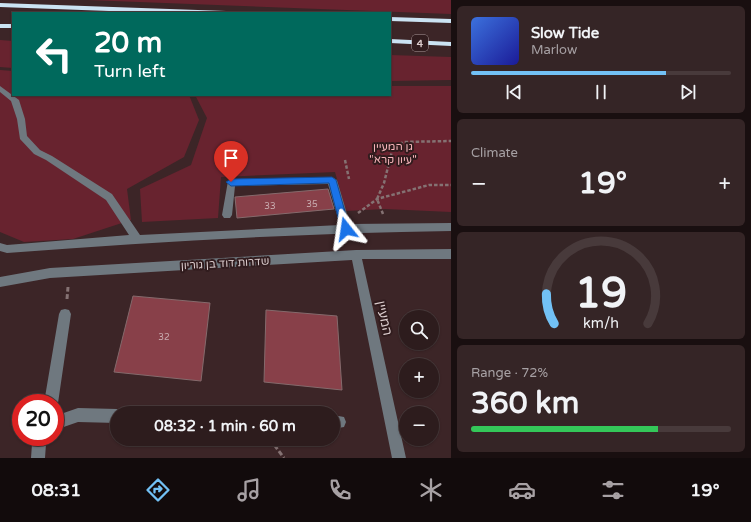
<!DOCTYPE html>
<html lang="en">
<head>
<meta charset="utf-8">
<style>
	body { margin:0; font-family:"Varela Round","Noto Sans Hebrew",sans-serif; background:#352526; color:#f1f3f6; height:100vh; display:flex; flex-direction:column; font-size:15px; white-space:nowrap }
	* { box-sizing:border-box; margin:0 }
	p { font-size:13px; color:#a7a1a4 }
	.icon { flex:none; width:22px; height:22px; fill:none; stroke:currentColor; stroke-width:2; stroke-linecap:round; stroke-linejoin:round }
	.map { position:relative; flex:1; overflow:hidden }
	.panel { display:flex; flex-direction:column; gap:6px; padding:6px; background:#190f10; width:300px }
	.panel>* { flex:none }
	.hud { position:absolute; left:12px; top:12px; width:379px; height:84px; border-radius:0px; box-shadow:0 1px 3px #0004,0 0 0 1px #483a3b; background:#00695c; color:#fff; overflow:hidden }
	.tools { position:absolute; left:399px; top:310px; display:grid; gap:8px }
	.tools a { display:grid; place-items:center; width:40px; height:40px; border-radius:50%; background:#2d1c1d; box-shadow:0 1px 3px #0004,0 0 0 1px #483a3b; font-size:20px }
	.speed { position:absolute; left:12px; top:394px; display:flex; gap:8px; font-size:20px; font-weight:700; text-align:center }
	.speed>* { display:grid; place-content:center; width:52px; height:52px; border-radius:50%; background:#2d1c1d; box-shadow:0 1px 3px #0004,0 0 0 1px #483a3b; line-height:1 }
	.speed .limit { border:6px solid #d22; background:#fff; color:#111 }
	.pin { position:absolute; display:grid; place-items:center; width:34px; height:34px; color:#fff; margin:-41px -17px; border-radius:50% 50% 50% 0; rotate:-45deg; box-shadow:0 0 4px #0007 }
	.pin .icon { rotate:45deg }
	.me { position:absolute; width:44px; margin:-22px; rotate:345deg; stroke-linejoin:round; filter:drop-shadow(0 0 3px #0008) }
	.turn { display:flex; align-items:center; gap:14px; height:84px; padding:0 16px; font-size:18px }
	.turn .icon { width:52px; height:52px; stroke-width:2.5 }
	.turn b { display:block; font-size:28px; line-height:34px }
	.big { font-size:30px; font-weight:700; line-height:1.1 }
	.panel .card { flex:1; display:flex; flex-direction:column; justify-content:center; gap:6px; min-width:0; padding:0 14px; border-radius:6px; background:#352526 }
	.panel .dial { align-items:center; gap:0 }
	.dial svg { height:104px; overflow:visible; fill:none; stroke:#483a3b; stroke-width:7; stroke-linecap:round; text-anchor:middle }
	.dial text { fill:#f1f3f6; stroke:none }
	.song { display:flex; align-items:center; gap:12px }
	.cover { width:48px; height:48px; border-radius:6px; background:linear-gradient(135deg,hsl(220 70% 55%),hsl(240 70% 35%)) }
	.played { height:4px; border-radius:2px; background:linear-gradient(90deg,#72c1f5 75%,#483a3b 75%) }
	.keys { display:flex; justify-content:space-around; direction:ltr }
	.heat { display:flex; justify-content:space-between; align-items:center; font-size:22px; direction:ltr }
	.charge { height:6px; border-radius:3px; background:linear-gradient(90deg,#34c759 72%,#483a3b 0) }
	.trip { position:absolute; left:110px; top:406px; width:230px; height:40px; border-radius:20px; background:#2d1c1d; box-shadow:0 1px 3px #0004,0 0 0 1px #483a3b; font-weight:700; line-height:40px; text-align:center }
	.tabs { display:flex; height:64px; justify-content:space-around; align-items:center; background:#120b0c; color:#a7a1a4 }
	.tabs .icon { width:28px; height:28px }
	.tabs .current { color:#72c1f5 }
	.tabs b { font-size:18px; color:#f1f3f6 }
	main { display:flex; flex:1; min-height:0 }
	.map>svg:first-child { display:block }
</style>
</head>
<body>
<main>
<div class="map">
<svg width="451" height="458" viewBox="0 0 451 458">
	<rect width="100%" height="100%" fill="#3c2527"/>
	<path fill="#68232f" d="M87 0H451V14Z
		M0 40 13 41V68L0 67Z
		M390 55 451 57V80L390 81Z
		M0 70 13 71V95H189L199 120 184 157 127 189 131 220 73 239 24 242 0 232Z
		M390 86H451V212L385 209 346 211 335 172 221 177 218 218 142 222 140 189 191 165 207 118 195 95H390Z"/>
	<path fill="#884049" stroke="#856a6c" d="M328 189 334 209 237 218 235 197Z
		M133 296 210 303 201 381 114 372Z
		M266 310 337 316 342 390 264 382Z"/>
	<g fill="none" stroke-linecap="round" stroke-linejoin="round">
		<path stroke="#857273" stroke-width="2.5" stroke-dasharray="3.5 2" stroke-linecap="butt" d="M345 160 349 179
			M358 213 377 199 429 185H451
			M383 214 377 199 384 183 392 151 403 142 451 141"/>
		<path stroke="#857273" stroke-width="3" stroke-dasharray="5 2.5" stroke-linecap="butt" d="M67 299 68 287
			M270 439 284 458"/>
		<path fill="#6f787f" fill-rule="evenodd" d="M0 86 19 100 25 119 27 136 40 150 52 156 112 194 140 235 340 225 328 184 235 186 232 215 230 218H224L222 215 228 181 332 177 337 180 350 224 451 223V231C303 233 155 242 7 253L0 251V243L7 245 129 235 106 200 46 160 34 154 20 139 17 119 11 101 0 92Z
			M451 249V259H362L406 458H392L352 260 50 278 0 287V277L50 268 356 250Z
			M65 309 69 310 71 314 58 403 55 408V403H44L59 314 61 310Z
			M78 408 117 409 122 413H117V423L78 422 55 430V416Z
			M333 415 344 417 346 422 344 427 333 429Z
			M35 437H49L46 444 45 458H31L32 444Z"/>
		<path fill="#cbe3f3" fill-rule="evenodd" d="M0 3 226 11 230 13H163L0 7Z
			M390 17 451 19V23L390 21Z
			M0 24H13V28H0Z
			M390 39 451 42V46L390 43Z"/>
	</g>
	<path fill="#1a73e8" stroke="#114b97" d="M332 177 336 180 350 229 349 232H342L341 229 329 183 231 186 226 182 231 179Z"/>
	<g text-anchor="middle" stroke-width="4" stroke-linejoin="round" paint-order="stroke">
		<g font-size="9" fill="#c8aaae">
			<text x="312" y="207">35</text>
			<text x="270" y="209">33</text>
			<text x="164" y="340">32</text>
		</g>
		<rect fill="#311c1e" stroke="#a9999a" stroke-width="1" x="412" y="35" width="16" height="16" rx="3"/>
		<g font-size="10" font-weight="bold" fill="#ddcecf">
			<text x="420" y="47">4</text>
		</g>
		<g font-size="11" fill="#fab7bd" stroke="#311c1e">
			<text x="393" y="150">גן המעיין<tspan x="393" dy="13">"עיון קרא"</tspan></text>
		</g>
		<g font-size="11" fill="#ddcecf" stroke="#311c1e">
			<text transform="translate(225 263) rotate(-3)" y="4">שדרות דוד בן גוריון</text>
		</g>
		<g font-size="13" fill="#ddcecf" stroke="#311c1e">
			<text transform="translate(385 318) rotate(78)" y="5">המעיין</text>
		</g>
	</g>
</svg>
<div class="tools">
<a><svg class="icon" aria-label="search" viewBox="0 0 24 24"><circle cx="10" cy="10" r="6"/><path d="M15 15l6 6"/></svg></a>
<a>+</a>
<a>−</a>
</div>
<div class="speed"><div class="limit">20</div></div>
<div class="pin" style="left:231px;top:182px;background:#d93025"><svg class="icon" aria-label="arrive" viewBox="0 0 24 24"><path d="M6 21V4h12l-3 4 3 4H6"/></svg></div>
<svg class="me" style="left:346px;top:229px" viewBox="-20 -20 40 40"><path d="M0-17L14 15 0 8-14 15z" fill="#1a73e8" stroke="#fff" stroke-width="4"/></svg>
<div class="trip">08:32 · 1 min · 60 m</div>
<div class="hud">
<div class="turn"><svg class="icon" aria-label="left" viewBox="0 0 24 24"><path d="M17 20v-9H6M10 6l-5 5 5 5"/></svg><div><b>20 m</b>Turn left</div></div>
</div>
</div>
<section class="panel">
<div class="card">
<div class="song"><i class="cover"></i><div><b>Slow Tide</b><p>Marlow</p></div></div>
<div class="played"></div>
<div class="keys"><svg class="icon" aria-label="previous" viewBox="0 0 24 24"><path d="M18 5L8 12l10 7zM5 5v14"/></svg><svg class="icon" aria-label="pause" viewBox="0 0 24 24"><path d="M8 5v14M16 5v14"/></svg><svg class="icon" aria-label="next" viewBox="0 0 24 24"><path d="M6 5l10 7-10 7zM19 5v14"/></svg></div>
</div>
<div class="card"><p>Climate</p>
<div class="heat"><a>−</a><b class="big">19°</b><a>+</a></div>
</div>
<div class="card dial"><svg viewBox="0 0 100 80">
<path d="M14 69A42 42 0 1 1 86 69"/>
<path d="M14 69A42 42 0 0 1 8 46" stroke="#72c1f5"/>
<text x="50" y="56" font-size="32" font-weight="700">19</text>
<text x="50" y="72" font-size="11">km/h</text>
</svg></div>
<div class="card"><p>Range · 72%</p><b class="big">360 km</b><div class="charge"></div></div>
</section>
</main>
<nav class="tabs">
<b>08:31</b>
<svg class="icon current" aria-label="directions" viewBox="0 0 24 24"><path d="M12 3l9 9-9 9-9-9zM9 14v-3h6M13 9l2 2-2 2"/></svg>
<svg class="icon" aria-label="music" viewBox="0 0 24 24"><path d="M9 18V5l10-2v13"/><circle cx="6" cy="18" r="3"/><circle cx="16" cy="16" r="3"/></svg>
<svg class="icon" aria-label="phone" viewBox="0 0 24 24"><path d="M5 4h4l2 5-3 2q2 4 5 5l2-3 5 2v4C11 20 4 13 5 4z"/></svg>
<svg class="icon" aria-label="climate" viewBox="0 0 24 24"><path d="M12 3v18M4 7l16 10M4 17L20 7"/></svg>
<svg class="icon" aria-label="car" viewBox="0 0 24 24"><path d="M5 17H2v-5l4-1 3-4h7l3 4 3 1v5h-3M9 17h6M6 11h13"/><circle cx="7" cy="17" r="2"/><circle cx="17" cy="17" r="2"/></svg>
<svg class="icon" aria-label="filters" viewBox="0 0 24 24"><path d="M4 7h16M4 17h16"/><circle cx="9" cy="7" r="2"/><circle cx="15" cy="17" r="2"/></svg>
<b>19°</b>
</nav>
</body>
</html>
